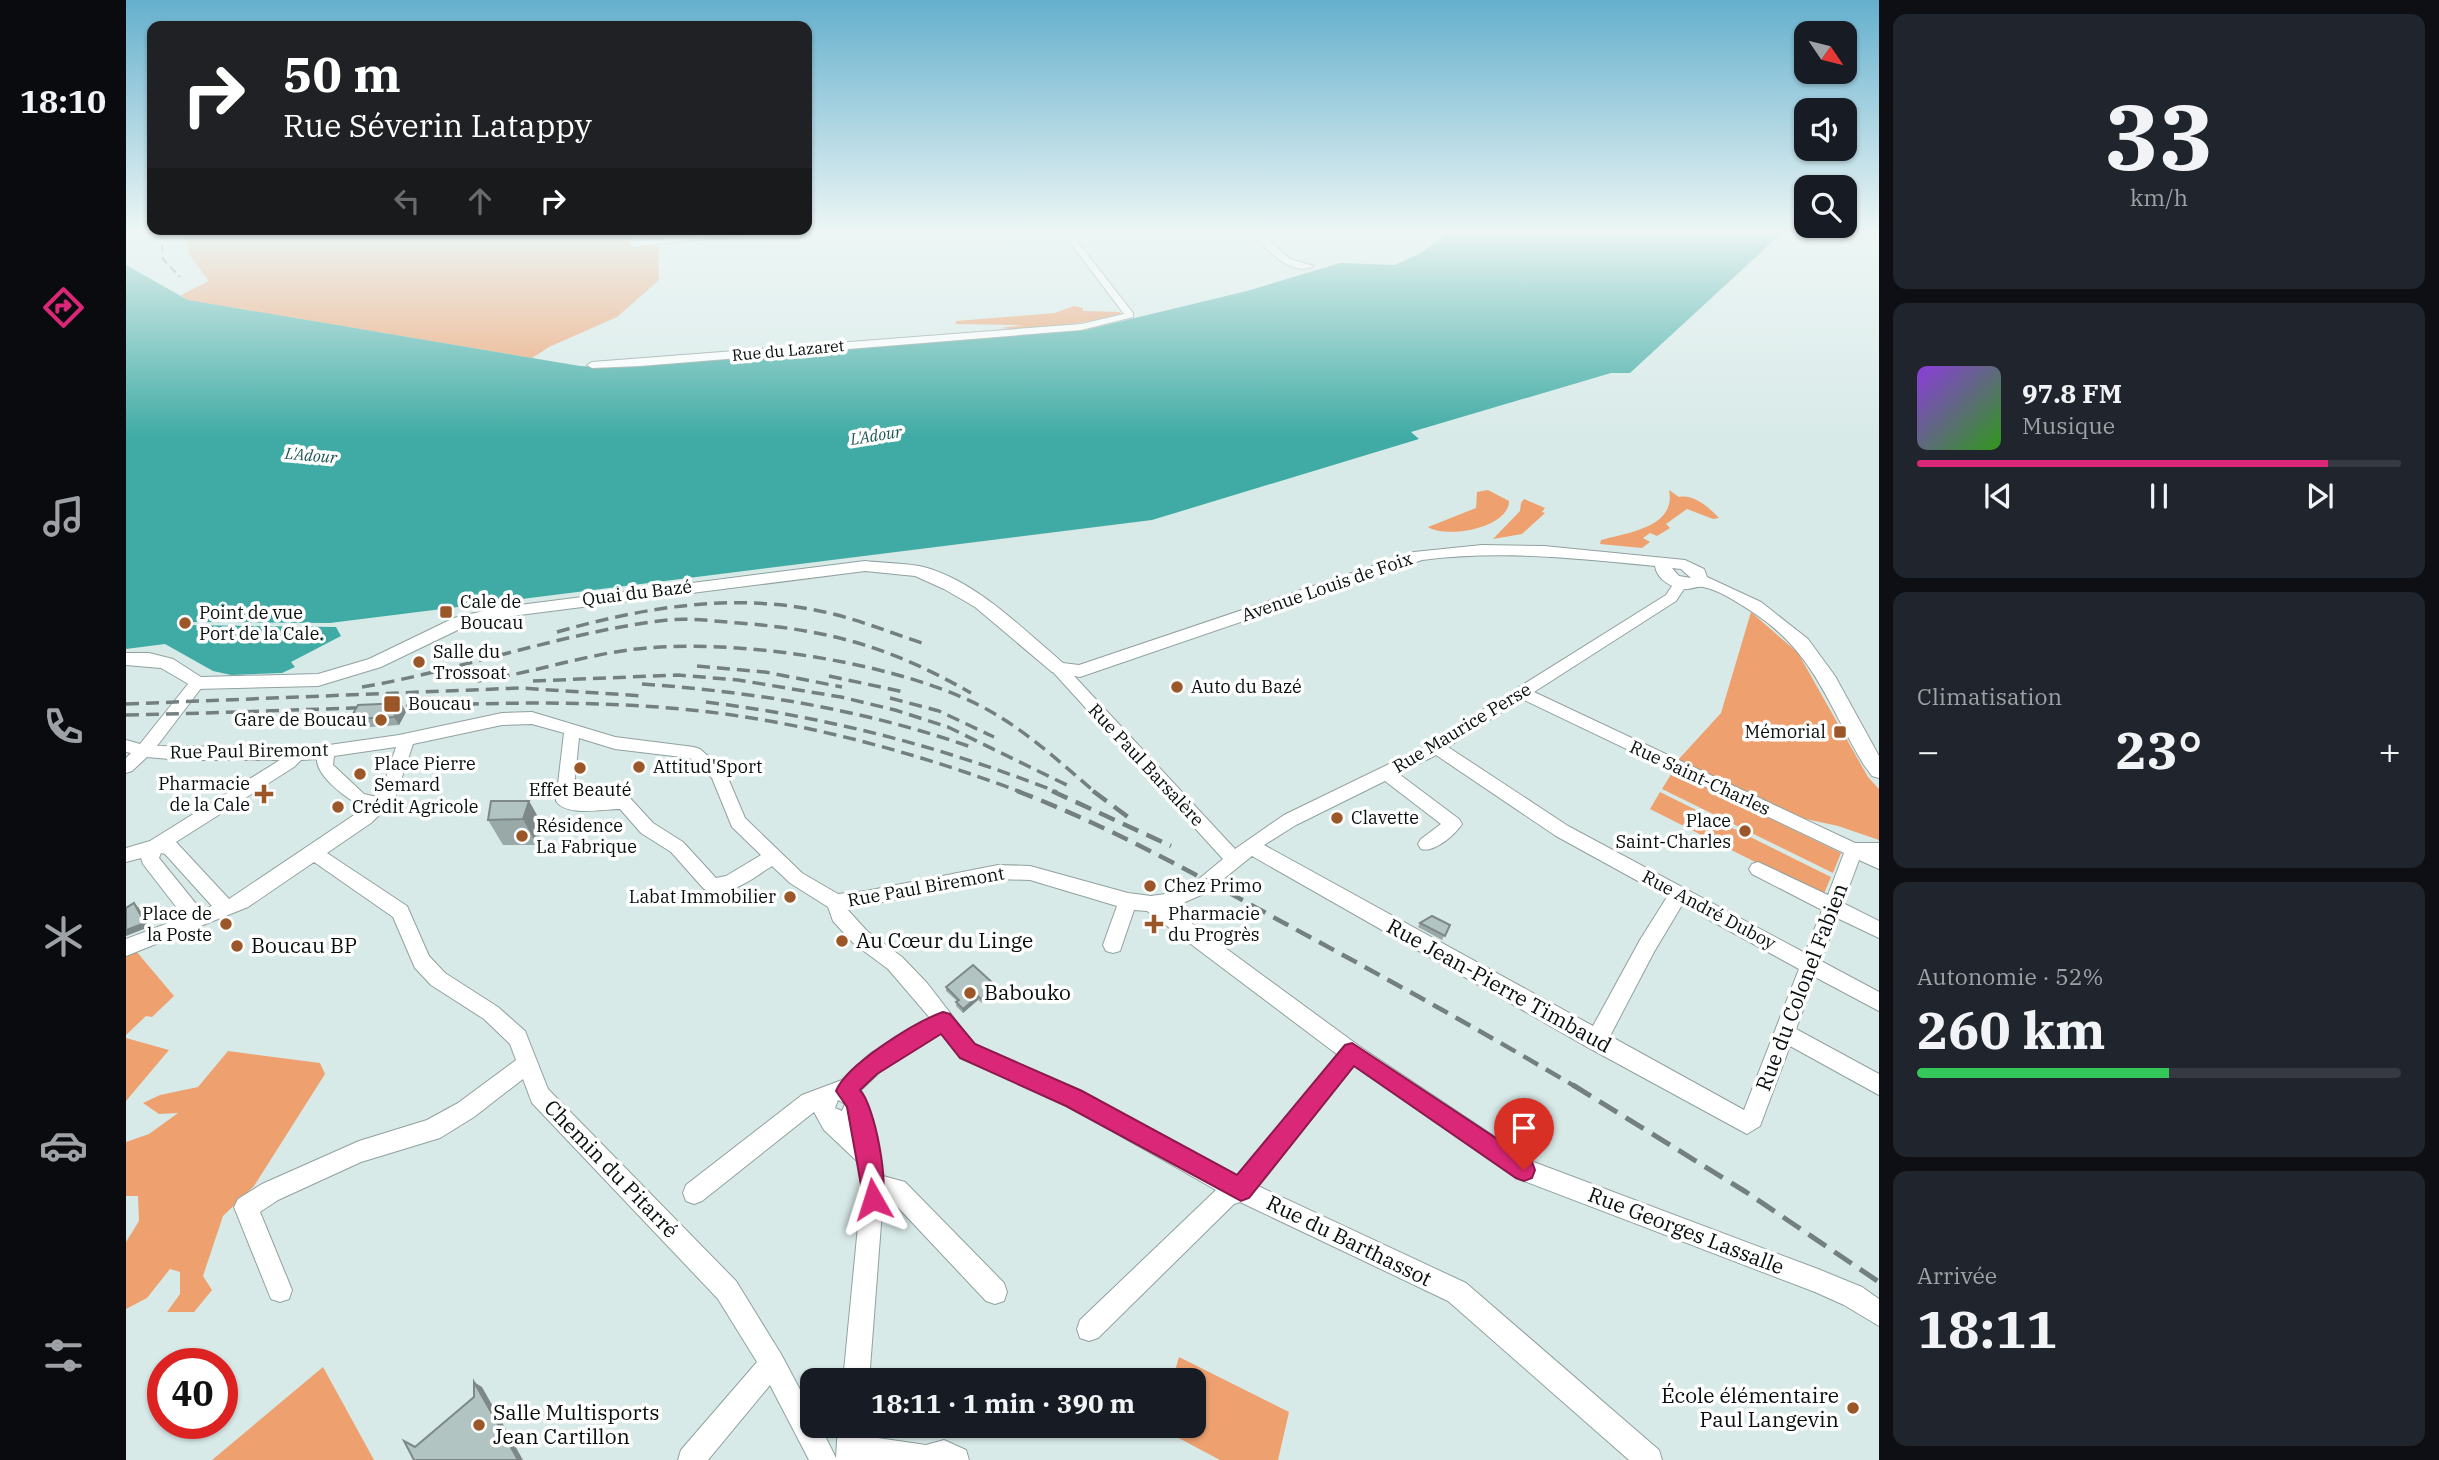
<!DOCTYPE html>
<html lang="fr">
<head>
<meta charset="utf-8">
<style>
	body { margin:0; font-family:"IBM Plex Serif",serif; background:#20242c; color:#f1f3f6; height:100vh; display:flex; flex-direction:column; font-size:26px; white-space:nowrap }
	* { box-sizing:border-box; margin:0 }
	p { font-size:23px; color:#9ea1a6 }
	.icon { flex:none; width:38px; height:38px; fill:none; stroke:currentColor; stroke-width:2; stroke-linecap:round; stroke-linejoin:round }
	.map { position:relative; flex:1; overflow:hidden }
	.drawer { display:flex; flex-direction:column; gap:14px; padding:14px; background:#0d0f14; width:560px }
	.drawer>* { flex:none }
	.guide { position:absolute; left:21px; top:21px; width:665px; height:214px; border-radius:14px; box-shadow:0 2px 5px #0004; background:#202124; color:#fff; overflow:hidden }
	.needle { width:46px; rotate:125deg }
	.fabs { position:absolute; left:1668px; top:21px; display:grid; gap:14px }
	.fabs a { display:grid; place-items:center; width:63px; height:63px; border-radius:14px; background:#171b24; box-shadow:0 2px 5px #0004; font-size:35px }
	.speed { position:absolute; left:21px; top:1348px; display:flex; gap:14px; font-size:35px; font-weight:700; text-align:center }
	.speed>* { display:grid; place-content:center; width:91px; height:91px; border-radius:50%; background:#171b24; box-shadow:0 2px 5px #0004; line-height:1 }
	.speed .limit { border:10px solid #d22; background:#fff; color:#111 }
	.pin { position:absolute; display:grid; place-items:center; width:60px; height:60px; color:#fff; margin:-72px -30px; border-radius:50% 50% 50% 0; rotate:-45deg; box-shadow:0 0 7px #0007 }
	.pin .icon { rotate:45deg }
	.me { position:absolute; width:77px; margin:-38px; rotate:354deg; stroke-linejoin:round; filter:drop-shadow(0 0 5px #0008) }
	.turn { display:flex; align-items:center; gap:24px; height:147px; padding:0 21px; font-size:32px }
	.turn .icon { width:91px; height:91px; stroke-width:2.5 }
	.turn b { display:block; font-size:49px; line-height:60px }
	.lanes { display:flex; align-items:center; height:66px; padding:0 21px; background:#0003; justify-content:center; gap:35px; direction:ltr }
	.lanes .off { opacity:.35 }
	.big { font-size:52px; font-weight:700; line-height:1.1 }
	.drawer .widget { flex:1; display:flex; flex-direction:column; justify-content:center; gap:10px; min-width:0; padding:0 24px; border-radius:14px; background:#20242c }
	.drawer .dial { align-items:center; gap:0 }
	.dial b { font-size:91px; line-height:1 }
	.song { display:flex; align-items:center; gap:21px }
	.cover { width:84px; height:84px; border-radius:10px; background:linear-gradient(135deg,hsl(270 70% 55%),hsl(110 70% 35%)) }
	.played { height:7px; border-radius:4px; background:linear-gradient(90deg,#db2777 85%,#363941 85%) }
	.keys { display:flex; justify-content:space-around; direction:ltr }
	.heat { display:flex; justify-content:space-between; align-items:center; font-size:38px; direction:ltr }
	.charge { height:10px; border-radius:5px; background:linear-gradient(90deg,#34c759 52%,#363941 0) }
	.trip { position:absolute; left:674px; top:1368px; width:406px; height:70px; border-radius:14px; background:#171b24; box-shadow:0 2px 5px #0004; font-weight:700; line-height:70px; text-align:center }
	main { display:flex; flex:1; min-height:0 }
	.tabs { display:flex; flex-direction:column; width:126px; justify-content:space-around; align-items:center; background:#090b0e; color:#9ea1a6 }
	.tabs .icon { width:49px; height:49px }
	.tabs .active { color:#db2777 }
	.tabs b { font-size:32px; color:#f1f3f6 }
	.map>svg:first-child { display:block }
</style>
</head>
<body>
<main>
<nav class="tabs">
<b>18:10</b>
<svg class="icon active" aria-label="directions" viewBox="0 0 24 24"><path d="M12 3l9 9-9 9-9-9zM9 14v-3h6M13 9l2 2-2 2"/></svg>
<svg class="icon" aria-label="music" viewBox="0 0 24 24"><path d="M9 18V5l10-2v13"/><circle cx="6" cy="18" r="3"/><circle cx="16" cy="16" r="3"/></svg>
<svg class="icon" aria-label="phone" viewBox="0 0 24 24"><path d="M5 4h4l2 5-3 2q2 4 5 5l2-3 5 2v4C11 20 4 13 5 4z"/></svg>
<svg class="icon" aria-label="climate" viewBox="0 0 24 24"><path d="M12 3v18M4 7l16 10M4 17L20 7"/></svg>
<svg class="icon" aria-label="car" viewBox="0 0 24 24"><path d="M5 17H2v-5l4-1 3-4h7l3 4 3 1v5h-3M9 17h6M6 11h13"/><circle cx="7" cy="17" r="2"/><circle cx="17" cy="17" r="2"/></svg>
<svg class="icon" aria-label="filters" viewBox="0 0 24 24"><path d="M4 7h16M4 17h16"/><circle cx="9" cy="7" r="2"/><circle cx="15" cy="17" r="2"/></svg>
</nav>
<div class="map">
<svg width="1753" height="1460" viewBox="0 0 1753 1460">
	<rect width="100%" height="100%" fill="#d8eae8"/>
	<path fill="#eea16f" d="M59 232H532L533 280 491 317 423 347 406 358 61 300 55 295 83 281 64 256Z
		M948 306 957 308V311L994 312 995 315C956 322 916 332 875 328L897 325 830 324V321L929 313Z
		M1362 490 1383 501C1383 528 1321 539 1302 527L1350 508 1351 492Z
		M1543 490 1553 497C1567 494 1583 507 1593 518L1587 519 1561 509 1540 524 1544 528 1531 536 1524 533 1517 538 1524 542 1516 548 1474 544 1475 540C1501 533 1551 527 1543 490Z
		M1398 499 1419 508 1416 512 1419 513 1396 534 1367 539 1394 511 1395 503Z
		M1625 612 1672 653 1742 777 1753 789V840L1712 826 1671 817 1552 760 1595 713Z
		M1547 771 1715 853 1707 873 1536 789Z
		M1534 792 1705 877 1697 896 1524 809Z
		M10 951 48 996 26 1017 20 1016 0 1035V955Z
		M0 1038 43 1050 0 1101Z
		M102 1051 194 1063 199 1074 128 1186 97 1216 77 1276 86 1290 68 1312H41L54 1294V1272L44 1269 21 1298 0 1309V1242L13 1221 12 1196H0V1142L23 1134 52 1113 33 1114 17 1103 34 1095 72 1087Z
		M1053 1357 1163 1412 1152 1460H1094L1032 1427 1068 1426V1381H1046Z
		M197 1367 248 1460H86Z"/>
	<path fill="#40aba4" d="M1323 232H1657L1504 373H1485L1285 432 1293 439 1026 520 204 623 58 622 56 625 210 627 215 636 165 662 169 667 156 673 105 675 87 671 39 644 0 649V265L62 300 454 366 486 368 959 330 1121 291 1214 263 1269 265 1295 253Z"/>
	<g fill="none" stroke-linecap="round" stroke-linejoin="round">
		<g stroke="#90a19f" stroke-width="2">
			<path id="minor" d="M506 232H514L512 241 608 232H640L507 247 503 244Z
				M936 232H944L1007 313V317L955 330 514 366 466 368 461 365 466 362 955 324 998 314Z
				M1125 232H1134L1164 259 1188 266C1165 278 1139 248 1125 232Z
				M1555 579 1562 583 1550 601 1408 692 1729 843H1753V869L1733 860 1717 903 1753 921V938L1711 918 1695 961 1753 992V1011L1689 977 1670 1029 1753 1074V1095L1664 1046 1634 1126 1621 1134 1463 1048 1126 856 1080 893 1045 908 1233 1046 1405 1161 1692 1269 1736 1287 1753 1299V1326L1718 1305 1689 1292 1390 1178 1228 1066 1132 1186 1340 1283 1533 1450 1536 1460H1503L1322 1301 1114 1202 1108 1204 972 1338 963 1341 954 1338 951 1329 954 1320 1090 1190 940 1105 834 1058 815 1033 759 1067 735 1090 750 1137 757 1176 779 1182 878 1283 881 1292 878 1301 869 1304 860 1301 765 1200 757 1198 743 1381H717L736 1185 732 1162 698 1130 688 1112 576 1201 568 1204 560 1201 557 1193 560 1185 676 1095 716 1080 745 1053 804 1018 762 969 727 943 707 921 702 907 664 883 646 866C624 880 604 898 578 889L545 852 515 833 494 809C477 809 440 817 430 801L438 733 406 724 376 725 287 744 268 801 245 823 201 853 281 906 303 956 319 973 372 1007 399 1031 422 1089 610 1281 655 1354 686 1412V1426H694L710 1458 712 1426H738V1436L800 1445 818 1440 840 1450 843 1460H683L644 1385 582 1460H552L555 1450 631 1362 592 1299 406 1103 397 1079 348 1117 314 1138 235 1162 152 1200 134 1212 166 1290 163 1299 154 1302 145 1299 108 1207 112 1199 136 1184 233 1141 301 1120 332 1103 390 1060 384 1044 358 1019 305 985 289 968 267 917 188 862 122 907 0 956V939L58 917 17 864 15 858 0 862V848L24 841 154 760H55L21 757 6 771 0 773V758L5 753 0 752V740L14 744 66 679 71 678 79 683 31 746 182 748 273 735 376 713 406 712 489 737 568 747 574 749 599 771 619 818 676 873 712 894 740 891 872 865 904 866 1002 893 1025 896 1046 893 1068 883 1097 859 927 672 925 668 927 664H937L1109 849 1158 815 1296 748 1540 595 1550 580ZM1396 699 1718 853 1702 895 1632 862 1626 864 1623 869 1626 874 1696 910 1679 953 1442 826 1322 747ZM453 738 489 749 564 758 586 778 606 827 635 855 600 876 590 878 557 842 527 823 504 798 447 797ZM270 747 255 793 251 797 238 794 207 765 208 756ZM1310 755 1430 836 1541 897 1514 940 1467 1026 1138 845 1170 825 1259 781 1315 824 1295 839 1292 844 1295 849C1308 853 1329 835 1336 824L1333 819 1273 774ZM191 759C190 776 224 803 240 807L103 899 50 842 168 767 175 760ZM35 853 39 854 86 906 75 910 33 858ZM872 879 904 880 991 906 977 945 980 951 987 953 994 951 1008 910 1021 911 1212 1055 1111 1177 956 1091 848 1044 801 983 776 957 741 931 721 909ZM1556 905 1673 969 1618 1110 1484 1036 1528 952ZM712 1100 719 1104 716 1111 709 1108Z"/>
		</g>
		<g stroke="#90a19f" stroke-width="2">
			<path id="major" d="M1356 545 1418 546 1559 560 1578 569 1581 577 1635 602 1682 639 1709 676 1753 756V778L1746 776 1738 765C1701 704 1689 652 1625 611 1611 602 1593 590 1577 587 1572 586 1566 589 1561 589 1547 589 1531 580 1529 566 1451 558 1375 550 1296 560L954 677 926 672 849 607 818 589 789 576 739 571 370 618 340 626 255 667 192 686 71 689 35 668 0 665V653H23L47 659 75 677 192 674 243 659 328 618 370 608 739 561C757 563 776 563 793 566 846 577 897 629 937 663L953 665 1288 552ZM1546 568 1555 569 1565 578 1553 576Z"/>
		</g>
		<use href="#minor" fill="#fff" fill-rule="evenodd"/>
		<use href="#major" fill="#fff" fill-rule="evenodd"/>
		<path stroke="#74807f" stroke-width="2" stroke-dasharray="8 4.5" stroke-linecap="butt" d="M35 232 37 259 54 277"/>
		<path stroke="#74807f" stroke-width="3.5" stroke-dasharray="13 7" stroke-linecap="butt" d="M431 632C515 608 602 593 689 610 726 617 760 631 796 643
			M571 666 639 672 716 687
			M703 676 778 692
			M351 681C402 674 451 657 502 650 601 636 783 662 869 714 905 735 937 765 969 792
			M407 681 552 675 612 680 715 697 769 710 822 727 947 788
			M516 684C630 692 740 710 848 748
			M236 687C336 670 432 634 533 621 559 617 586 621 613 623 704 630 765 647 845 693
			M764 698 813 711 868 737
			M580 702C702 717 817 747 931 792
			M0 704 394 688 518 696
			M0 715C95 713 191 709 286 706 390 702 495 700 599 714 700 728 799 756 895 792"/>
		<path stroke="#74807f" stroke-width="4.5" stroke-dasharray="17 9" stroke-linecap="butt" d="M891 791C983 826 1071 875 1158 923 1256 976 1354 1030 1450 1087
			M926 791 1045 846
			M967 791 1002 817"/>
		<path stroke="#74807f" stroke-width="5" stroke-dasharray="21 10" stroke-linecap="butt" d="M1447 1085 1620 1192 1753 1282"/>
	</g>
	<path fill="#99a9a7" d="M280 712 273 725 230 728 224 719Z
		M403 801 417 826 411 845H377L362 820Z
		M1294 923 1324 925 1316 940 1292 927Z
		M820 987 869 989 856 1003 852 1000 837 1013 830 1006 831 1001 820 991Z"/>
	<path fill="#7d8988" d="M275 703 280 712 273 725 268 717Z
		M403 801 417 826 411 845 397 819Z
		M8 903 13 908 23 927 0 936V930Z
		M869 985V989L856 1003 855 999Z
		M852 996V1000L837 1013V1009Z
		M348 1382 356 1387 397 1460H392Z"/>
	<path fill="#b2c4c2" stroke="#7d8988" stroke-width="2" d="M275 703 268 717 224 719 232 705Z
		M365 801H403L397 819 362 820Z
		M8 903 19 923 0 930V908Z
		M1306 916 1324 925 1319 936 1294 923Z
		M847 965 869 985 855 999 852 996 837 1009 830 1002 833 1000 820 987Z
		M348 1382 392 1460H288L278 1441 289 1447 348 1397Z"/>
	<linearGradient id="sky" x2="0" y2="1"><stop stop-color="#65b0cd"/><stop offset="0.53" stop-color="#edf6f5"/><stop offset="1" stop-color="#edf6f5" stop-opacity="0"/></linearGradient>
	<rect width="1753" height="437" fill="url(#sky)"/>
	<path fill="#db2777" stroke="#8e194d" stroke-width="2" d="M817 1012 824 1014 849 1044 956 1091 1111 1175 1219 1045 1226 1043 1406 1162 1409 1170 1406 1178 1398 1181 1390 1178 1228 1066 1123 1198 1115 1201 940 1106 834 1058 815 1034 751 1074 734 1090C749 1106 764 1186 755 1207L747 1210 739 1207 721 1107 710 1091C721 1064 789 1022 817 1012Z"/>
	<g fill="#9b5728" stroke="#fff" stroke-width="2.5">
		<rect x="313" y="605" width="14" height="14" rx="3.5"/>
		<circle cx="59" cy="623" r="7"/>
		<circle cx="293" cy="662" r="7"/>
		<circle cx="1051" cy="687" r="7"/>
		<rect x="257" y="695" width="18" height="18" rx="3.5"/>
		<circle cx="255" cy="720" r="7"/>
		<rect x="1707" y="725" width="14" height="14" rx="3.5"/>
		<circle cx="513" cy="767" r="7"/>
		<circle cx="454" cy="768" r="7"/>
		<circle cx="234" cy="774" r="7"/>
		<path d="M134.5 783.5h7v7h7v7h-7v7h-7v-7h-7v-7h7z"/>
		<circle cx="212" cy="807" r="7"/>
		<circle cx="1211" cy="818" r="7"/>
		<circle cx="1619" cy="831" r="7"/>
		<circle cx="396" cy="836" r="7"/>
		<circle cx="1024" cy="886" r="7"/>
		<circle cx="664" cy="897" r="7"/>
		<circle cx="100" cy="924" r="7"/>
		<path d="M1024.5 913.5h7v7h7v7h-7v7h-7v-7h-7v-7h7z"/>
		<circle cx="716" cy="941" r="7"/>
		<circle cx="111" cy="946" r="7"/>
		<circle cx="844" cy="993" r="7"/>
		<circle cx="1727" cy="1408" r="7"/>
		<circle cx="353" cy="1425" r="7"/>
	</g>
	<g text-anchor="middle" stroke-width="7" stroke-linejoin="round" paint-order="stroke">
		<g font-size="16" fill="#080e0e" stroke="#fff">
			<text transform="translate(662 350) rotate(-5)" y="6">Rue du Lazaret</text>
		</g>
		<g font-size="16" font-style="italic" fill="#1c5754" stroke="#fff">
			<text transform="translate(750 435) rotate(-9)" y="6">L'Adour</text>
			<text transform="translate(185 455) rotate(5)" y="6">L'Adour</text>
		</g>
		<g font-size="18" fill="#080e0e" stroke="#fff">
			<text transform="translate(1201 587) rotate(-19)" y="6">Avenue Louis de Foix</text>
			<text transform="translate(511 593) rotate(-7)" y="6">Quai du Bazé</text>
			<text transform="translate(1336 728) rotate(-31)" y="6">Rue Maurice Perse</text>
			<text transform="translate(123 751) rotate(-1)" y="6">Rue Paul Biremont</text>
			<text transform="translate(1020 765) rotate(47)" y="6">Rue Paul Barsalère</text>
			<text transform="translate(1574 778) rotate(25)" y="6">Rue Saint-Charles</text>
			<text transform="translate(800 887) rotate(-10)" y="6">Rue Paul Biremont</text>
			<text transform="translate(1583 910) rotate(28)" y="6">Rue André Duboy</text>
		</g>
		<g font-size="18" fill="#080e0e" stroke="#fff" text-anchor="start">
			<text x="334" y="608">Cale de<tspan x="334" dy="21">Boucau</tspan></text>
			<text x="73" y="619">Point de vue<tspan x="73" dy="21">Port de la Cale.</tspan></text>
			<text x="307" y="658">Salle du<tspan x="307" dy="21">Trossoat</tspan></text>
			<text x="1065" y="693">Auto du Bazé</text>
			<text x="282" y="710">Boucau</text>
			<text x="241" y="726" text-anchor="end">Gare de Boucau</text>
			<text x="1700" y="738" text-anchor="end">Mémorial</text>
			<text x="248" y="770">Place Pierre<tspan x="248" dy="21">Semard</tspan></text>
			<text x="527" y="773">Attitud'Sport</text>
			<text x="124" y="790" text-anchor="end">Pharmacie<tspan x="124" dy="21">de la Cale</tspan></text>
			<text x="454" y="796" text-anchor="middle">Effet Beauté</text>
			<text x="226" y="813">Crédit Agricole</text>
			<text x="1225" y="824">Clavette</text>
			<text x="1605" y="827" text-anchor="end">Place<tspan x="1605" dy="21">Saint-Charles</tspan></text>
			<text x="410" y="832">Résidence<tspan x="410" dy="21">La Fabrique</tspan></text>
			<text x="1038" y="892">Chez Primo</text>
			<text x="650" y="903" text-anchor="end">Labat Immobilier</text>
			<text x="86" y="920" text-anchor="end">Place de<tspan x="86" dy="21">la Poste</tspan></text>
			<text x="1042" y="920">Pharmacie<tspan x="1042" dy="21">du Progrès</tspan></text>
		</g>
		<g font-size="21" fill="#080e0e" stroke="#fff" text-anchor="start">
			<text x="730" y="948">Au Cœur du Linge</text>
			<text x="125" y="953">Boucau BP</text>
			<text x="858" y="1000">Babouko</text>
			<text x="1713" y="1403" text-anchor="end">École élémentaire<tspan x="1713" dy="24">Paul Langevin</tspan></text>
			<text x="367" y="1420">Salle Multisports<tspan x="367" dy="24">Jean Cartillon</tspan></text>
		</g>
		<g font-size="21" fill="#080e0e" stroke="#fff">
			<text transform="translate(1373 986) rotate(29)" y="7">Rue Jean-Pierre Timbaud</text>
			<text transform="translate(1676 987) rotate(-69)" y="7">Rue du Colonel Fabien</text>
			<text transform="translate(485 1169) rotate(46)" y="7">Chemin du Pitarré</text>
			<text transform="translate(1560 1231) rotate(21)" y="7">Rue Georges Lassalle</text>
			<text transform="translate(1223 1241) rotate(26)" y="7">Rue du Barthassot</text>
		</g>
	</g>
</svg>
<div class="fabs">
<a><svg class="needle" viewBox="-14 -14 28 28"><path d="M0-13l5 13h-10z" fill="#e53935"/><path d="M0 13l5-13h-10z" fill="#9ea1a6"/></svg></a>
<a><svg class="icon" aria-label="sound" viewBox="0 0 24 24"><path d="M4 9h4l5-4v14l-5-4H4zM17 9q2 3 0 6"/></svg></a>
<a><svg class="icon" aria-label="search" viewBox="0 0 24 24"><circle cx="10" cy="10" r="6"/><path d="M15 15l6 6"/></svg></a>
</div>
<div class="speed"><div class="limit">40</div></div>
<div class="pin" style="left:1398px;top:1170px;background:#d93025"><svg class="icon" aria-label="arrive" viewBox="0 0 24 24"><path d="M6 21V4h12l-3 4 3 4H6"/></svg></div>
<svg class="me" style="left:747px;top:1199px" viewBox="-20 -20 40 40"><path d="M0-17L14 15 0 8-14 15z" fill="#db2777" stroke="#fff" stroke-width="4"/></svg>
<div class="trip">18:11 · 1 min · 390 m</div>
<div class="guide">
<div class="turn"><svg class="icon" aria-label="right" viewBox="0 0 24 24"><path d="M7 20v-9h11M14 6l5 5-5 5"/></svg><div><b>50 m</b>Rue Séverin Latappy</div></div>
<div class="lanes"><svg class="icon off" aria-label="left" viewBox="0 0 24 24"><path d="M17 20v-9H6M10 6l-5 5 5 5"/></svg><svg class="icon off" aria-label="ahead" viewBox="0 0 24 24"><path d="M12 20V5M6 11l6-6 6 6"/></svg><svg class="icon" aria-label="right" viewBox="0 0 24 24"><path d="M7 20v-9h11M14 6l5 5-5 5"/></svg></div>
</div>
</div>
<section class="drawer">
<div class="widget dial"><b>33</b><p>km/h</p></div>
<div class="widget">
<div class="song"><i class="cover"></i><div><b>97.8 FM</b><p>Musique</p></div></div>
<div class="played"></div>
<div class="keys"><svg class="icon" aria-label="previous" viewBox="0 0 24 24"><path d="M18 5L8 12l10 7zM5 5v14"/></svg><svg class="icon" aria-label="pause" viewBox="0 0 24 24"><path d="M8 5v14M16 5v14"/></svg><svg class="icon" aria-label="next" viewBox="0 0 24 24"><path d="M6 5l10 7-10 7zM19 5v14"/></svg></div>
</div>
<div class="widget"><p>Climatisation</p>
<div class="heat"><a>−</a><b class="big">23°</b><a>+</a></div>
</div>
<div class="widget"><p>Autonomie · 52%</p><b class="big">260 km</b><div class="charge"></div></div>
<div class="widget"><p>Arrivée</p><b class="big">18:11</b></div>
</section>
</main>
</body>
</html>
